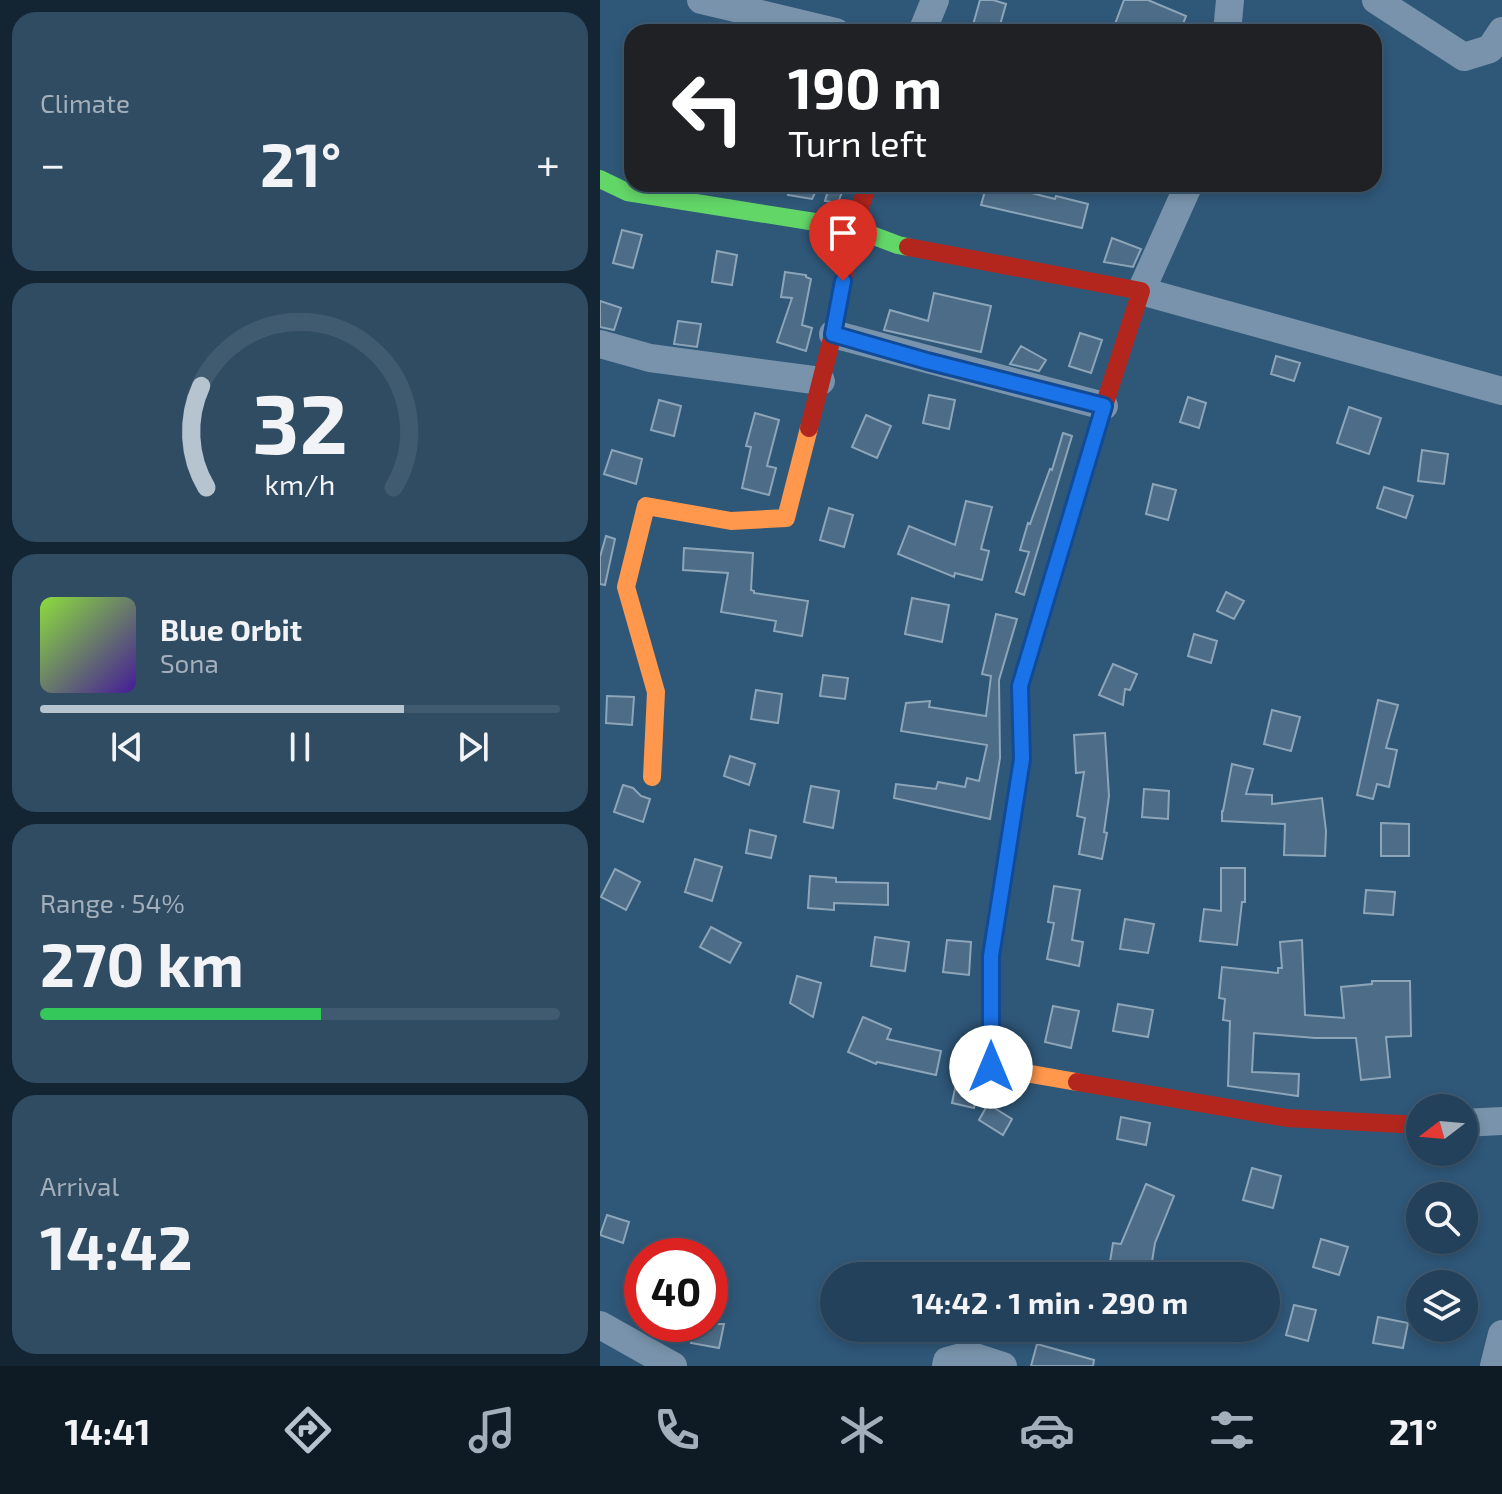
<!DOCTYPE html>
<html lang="en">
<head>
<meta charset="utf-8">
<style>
	body { margin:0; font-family:"Exo 2",sans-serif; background:#2f4c63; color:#f1f3f6; height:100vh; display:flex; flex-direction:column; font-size:30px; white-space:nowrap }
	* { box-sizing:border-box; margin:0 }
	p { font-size:26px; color:#a3afbb }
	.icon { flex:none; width:44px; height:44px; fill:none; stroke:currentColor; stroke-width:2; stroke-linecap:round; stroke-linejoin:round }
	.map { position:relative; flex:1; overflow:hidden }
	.details { display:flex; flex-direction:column; gap:12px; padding:12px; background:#132432; width:600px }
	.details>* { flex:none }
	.hud { position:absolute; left:24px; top:24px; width:758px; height:168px; border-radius:24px; box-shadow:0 4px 12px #0003,0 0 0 2px #405a70; background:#202124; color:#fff; overflow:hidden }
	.needle { width:52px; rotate:254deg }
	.fabs { position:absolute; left:806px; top:1094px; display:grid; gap:16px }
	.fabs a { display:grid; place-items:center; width:72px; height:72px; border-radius:50%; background:#23415a; box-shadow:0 4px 12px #0003,0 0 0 2px #405a70; font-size:40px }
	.speed { position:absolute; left:24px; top:1238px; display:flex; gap:16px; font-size:40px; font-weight:700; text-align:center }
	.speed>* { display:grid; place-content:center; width:104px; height:104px; border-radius:50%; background:#23415a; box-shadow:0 4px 12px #0003,0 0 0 2px #405a70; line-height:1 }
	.speed .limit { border:12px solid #d22; background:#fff; color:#111 }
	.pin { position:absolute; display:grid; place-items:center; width:68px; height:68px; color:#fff; margin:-82px -34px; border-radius:50% 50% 50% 0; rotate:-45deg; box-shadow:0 0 8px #0007 }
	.pin .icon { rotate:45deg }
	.me { position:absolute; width:88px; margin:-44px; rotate:0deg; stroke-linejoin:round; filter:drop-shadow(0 0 6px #0008) }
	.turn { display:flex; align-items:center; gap:28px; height:168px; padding:0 32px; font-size:36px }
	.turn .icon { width:104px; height:104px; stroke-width:2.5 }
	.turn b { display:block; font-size:56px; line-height:68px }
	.big { font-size:60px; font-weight:700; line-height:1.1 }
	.details .tile { flex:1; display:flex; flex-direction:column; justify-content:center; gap:12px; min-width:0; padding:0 28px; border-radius:24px; background:#2f4c63 }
	.details .dial { align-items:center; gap:0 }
	.dial svg { height:208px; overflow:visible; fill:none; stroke:#405a70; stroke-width:7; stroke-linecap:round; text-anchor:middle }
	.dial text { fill:#f1f3f6; stroke:none }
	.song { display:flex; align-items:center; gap:24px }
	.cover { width:96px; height:96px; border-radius:12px; background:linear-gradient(135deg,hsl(90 70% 55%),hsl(260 70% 35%)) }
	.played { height:8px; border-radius:4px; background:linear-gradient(90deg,#b6c4d0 70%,#405a70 70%) }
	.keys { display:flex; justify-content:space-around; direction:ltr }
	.heat { display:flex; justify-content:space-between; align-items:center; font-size:44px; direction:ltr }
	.charge { height:12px; border-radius:6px; background:linear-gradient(90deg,#34c759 54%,#405a70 0) }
	.trip { position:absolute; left:220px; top:1262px; width:460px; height:80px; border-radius:40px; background:#23415a; box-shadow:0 4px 12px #0003,0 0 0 2px #405a70; font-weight:700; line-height:80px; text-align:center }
	.dock { display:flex; height:128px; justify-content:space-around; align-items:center; background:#0e1a24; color:#a3afbb }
	.dock .icon { width:56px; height:56px }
	.dock .on { color:#b6c4d0 }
	.dock b { font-size:36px; color:#f1f3f6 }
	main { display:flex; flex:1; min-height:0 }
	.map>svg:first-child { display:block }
</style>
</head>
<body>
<main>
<section class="details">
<div class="tile"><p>Climate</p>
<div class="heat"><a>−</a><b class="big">21°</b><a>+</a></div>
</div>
<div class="tile dial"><svg viewBox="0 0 100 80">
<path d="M14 69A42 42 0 1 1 86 69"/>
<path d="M14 69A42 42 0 0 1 12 30" stroke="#b6c4d0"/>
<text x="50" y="56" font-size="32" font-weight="700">32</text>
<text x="50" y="72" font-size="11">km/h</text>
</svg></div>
<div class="tile">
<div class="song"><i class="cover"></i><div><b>Blue Orbit</b><p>Sona</p></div></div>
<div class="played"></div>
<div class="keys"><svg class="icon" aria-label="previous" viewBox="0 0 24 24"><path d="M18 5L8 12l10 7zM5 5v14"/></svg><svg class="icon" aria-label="pause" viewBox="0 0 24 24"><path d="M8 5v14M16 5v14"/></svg><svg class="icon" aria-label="next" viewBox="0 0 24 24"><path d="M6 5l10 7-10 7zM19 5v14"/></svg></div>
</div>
<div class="tile"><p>Range · 54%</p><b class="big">270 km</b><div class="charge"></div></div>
<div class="tile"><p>Arrival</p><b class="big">14:42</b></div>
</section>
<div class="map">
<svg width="902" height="1366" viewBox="0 0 902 1366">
	<rect width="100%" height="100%" fill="#2f5778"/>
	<path fill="#4c6c87" stroke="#8da5b8" stroke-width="2" d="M380 0H393L406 4 398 32H371Z
		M524 0H548L586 16 580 32H512Z
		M193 184 215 193 212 199 188 195Z
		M230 184H245L238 203 225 201Z
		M387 184H397L455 199 456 196 488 204 482 228 381 205Z
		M22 230 42 235 33 268 13 263Z
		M512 238 541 249 533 267 504 262Z
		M117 251 137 255 132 285 112 282Z
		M185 272 206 275V277L211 279 202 325 212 328 206 351 177 342 192 298 181 297Z
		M334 293 391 306 381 352 284 330 290 310 328 321Z
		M0 301 21 308 14 330 0 327Z
		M78 321 101 324 97 347 74 344Z
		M480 333 502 340 491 373 469 366Z
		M421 346 446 360 439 371 410 364Z
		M676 356 700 363 694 381 671 374Z
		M329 395 355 400 349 429 323 423Z
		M588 397 606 403 599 428 580 422Z
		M59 400 81 406 74 436 51 430Z
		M749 407 781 418 769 454 737 443Z
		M155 413 179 420 167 466 176 468 169 495 142 488 151 447 146 446Z
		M266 415 291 426 277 458 252 447Z
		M463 433 472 436 424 595 416 592 429 552 420 550 428 523 430 524 450 469 452 470Z
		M12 450 42 459 36 484 4 474Z
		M822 450 848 454 844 484 818 481Z
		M553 484 576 490 568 520 546 514Z
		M784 487 813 496 806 518 777 508Z
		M366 501 392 507 381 549 389 551 382 580 355 573 354 577 298 554 309 526 355 545Z
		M229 508 253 515 244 547 220 540Z
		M6 536 15 539 5 585 0 584V557Z
		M84 548 153 553 151 590 154 591V593L208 601 202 636 174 631 176 621 121 612 128 573 83 570Z
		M626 592 644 601 634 619 617 611Z
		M312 598 349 605 342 642 305 634Z
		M396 614 417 619 399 680 400 758 390 819 294 798 296 784 336 789 338 782 365 787 367 778 379 781 387 745 301 731 306 703 330 701 329 707 386 716 391 676 382 674Z
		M594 634 617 641 611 663 588 656Z
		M513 664 537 674 530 690 525 689 523 705 499 695Z
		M223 675 248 678 245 699 220 696Z
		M156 690 182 694 178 723 151 719Z
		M7 696 34 697 32 725 6 723Z
		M778 700 798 705 786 748 797 750 789 787 777 784 773 799 757 795Z
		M672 710 700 717 691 751 664 744Z
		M505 733 509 796 504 832 507 833 502 859 479 854 485 818 477 816 484 772 476 773 474 735Z
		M130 756 155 764 149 785 124 776Z
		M632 764 653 769 646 794 672 795V804L722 798 726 831 725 856 684 855 685 824 622 821V811H623Z
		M23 785 33 788 41 796 50 799 43 822 14 812Z
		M211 786 239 791 233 828 204 822Z
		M544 789 569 791 568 819 542 817Z
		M781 823 809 824V856H781Z
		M150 830 176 836 171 858 146 853Z
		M95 859 122 867 112 901 85 892Z
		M621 868H645V902H642L637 945 600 941 604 909 621 911Z
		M15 869 40 882 26 910 1 897Z
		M210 876 236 878V882L288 883V905L234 903V910L208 908Z
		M454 886 480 890 472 940 483 942 479 966 447 959 454 923 448 922Z
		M766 890 795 892 793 915 764 913Z
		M525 919 554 924 548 953 520 949Z
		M111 927 141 943 130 963 100 947Z
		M275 937 309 942 305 971 271 966Z
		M347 940 371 942 369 975 343 972Z
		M702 940 705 1015 744 1018 741 987 772 984V981H810L811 1036 786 1037 790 1077 761 1080 756 1038H715L654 1033 652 1072 699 1074 698 1096 628 1086 630 1021 623 1020 625 999 619 998 622 967 678 973V968H682L680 942Z
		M197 976 221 983 213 1017 190 1003Z
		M518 1004 553 1010 548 1037 513 1031Z
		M453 1006 479 1011 471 1048 445 1042Z
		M263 1017 291 1029 287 1039 341 1051 336 1075 277 1062 276 1064 248 1052Z
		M357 1079 379 1085 374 1108 352 1103Z
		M388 1104 412 1119 403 1135 379 1120Z
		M521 1117 550 1123 546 1145 517 1139Z
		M652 1168 681 1176 673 1208 643 1200Z
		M546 1184 574 1196 555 1243 550 1274 509 1268 513 1243 521 1244Z
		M7 1215 29 1222 23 1243 0 1235Z
		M721 1239 748 1247 739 1275 713 1267Z
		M694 1305 716 1310 708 1341 686 1335Z
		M778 1317 808 1323 803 1348 773 1343Z
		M94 1324H124L119 1348 91 1343Z
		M437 1344 494 1360 493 1366H431Z"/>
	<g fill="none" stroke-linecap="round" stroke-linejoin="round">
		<path stroke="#7893ab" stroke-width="28" d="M101 0 236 32
			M776 0 864 57 890 49 902 31
			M322 32 335 0
			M627 32 630 0
			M589 184 541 291 902 391
			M233 334 504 406
			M0 344 50 358 221 381
			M864 1123 902 1121
			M0 1325 73 1366
			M346 1366 347 1361 369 1355 403 1366
			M894 1366 902 1334"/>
		<path stroke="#63d668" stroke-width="18" d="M0 179 27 192 253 228 298 245 308 247"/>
		<path stroke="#ff974d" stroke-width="18" d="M421 724 422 759 391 956V1067L477 1082
			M52 777 56 692 26 587 46 506 131 521 186 518 209 428"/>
		<path stroke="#b3261e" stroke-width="18" d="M308 247 541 291 504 406 420 686 421 724
			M209 428 233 334 253 228 268 184
			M477 1082 687 1118 820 1125"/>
	</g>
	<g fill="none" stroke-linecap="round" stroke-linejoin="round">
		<g stroke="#114b97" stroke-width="20">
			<path id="route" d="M243 281 233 334 327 361 504 406 420 686 422 759 391 956V1067"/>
		</g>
		<use href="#route" stroke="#1a73e8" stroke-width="14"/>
	</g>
</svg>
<div class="fabs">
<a><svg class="needle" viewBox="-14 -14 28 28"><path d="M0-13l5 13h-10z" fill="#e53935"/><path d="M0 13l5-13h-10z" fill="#a3afbb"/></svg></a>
<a><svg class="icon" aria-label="search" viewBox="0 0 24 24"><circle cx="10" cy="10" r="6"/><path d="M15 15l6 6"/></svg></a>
<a><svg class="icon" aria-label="layers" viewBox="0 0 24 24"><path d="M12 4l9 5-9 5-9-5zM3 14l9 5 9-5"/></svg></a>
</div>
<div class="speed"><div class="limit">40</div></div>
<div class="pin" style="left:243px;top:281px;background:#d93025"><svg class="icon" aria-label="arrive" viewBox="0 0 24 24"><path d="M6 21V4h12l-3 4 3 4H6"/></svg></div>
<svg class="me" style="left:391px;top:1067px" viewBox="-20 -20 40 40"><circle r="19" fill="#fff"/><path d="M0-13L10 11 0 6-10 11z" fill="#1a73e8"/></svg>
<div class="trip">14:42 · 1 min · 290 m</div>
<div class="hud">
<div class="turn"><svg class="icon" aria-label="left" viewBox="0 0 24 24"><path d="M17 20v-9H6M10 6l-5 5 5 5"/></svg><div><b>190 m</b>Turn left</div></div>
</div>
</div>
</main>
<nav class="dock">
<b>14:41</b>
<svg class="icon on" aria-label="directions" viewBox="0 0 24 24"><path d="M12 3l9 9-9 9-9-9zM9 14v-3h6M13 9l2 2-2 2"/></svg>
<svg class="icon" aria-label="music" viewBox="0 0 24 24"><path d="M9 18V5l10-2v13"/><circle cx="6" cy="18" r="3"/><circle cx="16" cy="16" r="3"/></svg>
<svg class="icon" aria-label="phone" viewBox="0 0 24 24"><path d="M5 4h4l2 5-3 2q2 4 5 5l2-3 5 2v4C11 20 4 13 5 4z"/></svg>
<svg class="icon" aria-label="climate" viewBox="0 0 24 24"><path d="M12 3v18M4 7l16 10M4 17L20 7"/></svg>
<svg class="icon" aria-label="car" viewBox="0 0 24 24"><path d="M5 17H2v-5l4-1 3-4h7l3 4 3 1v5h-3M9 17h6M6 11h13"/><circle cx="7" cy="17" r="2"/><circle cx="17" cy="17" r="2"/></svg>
<svg class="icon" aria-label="filters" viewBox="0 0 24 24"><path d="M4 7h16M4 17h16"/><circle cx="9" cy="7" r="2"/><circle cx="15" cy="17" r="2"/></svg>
<b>21°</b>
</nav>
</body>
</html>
